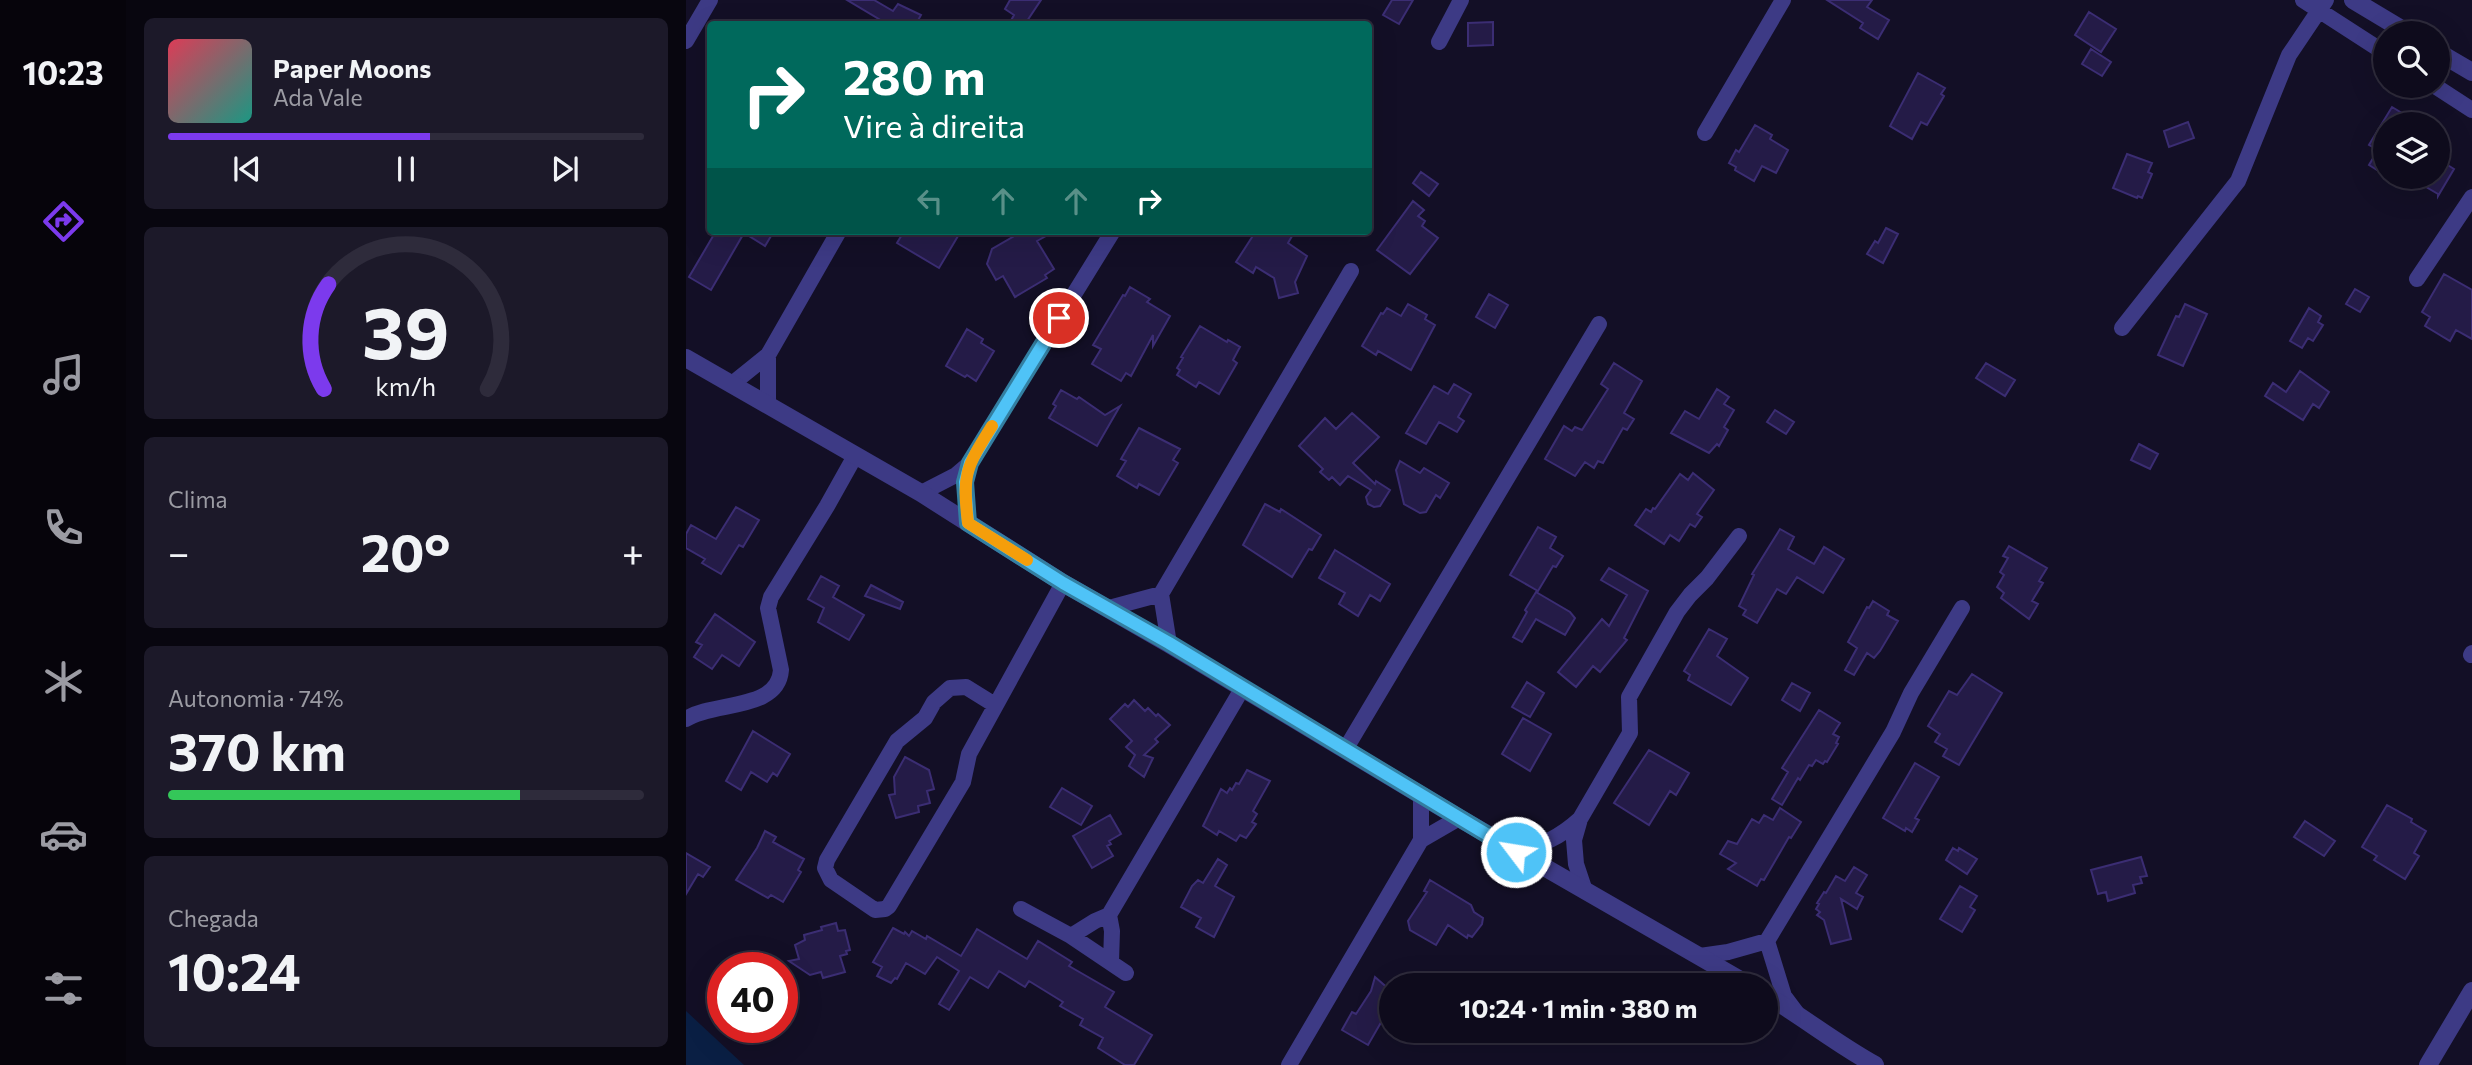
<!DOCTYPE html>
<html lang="pt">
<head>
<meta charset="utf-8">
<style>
	body { margin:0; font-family:Commissioner,sans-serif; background:#1c1929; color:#f1f3f6; height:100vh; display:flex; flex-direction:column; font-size:26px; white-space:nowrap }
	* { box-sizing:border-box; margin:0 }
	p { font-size:23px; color:#9b9ba3 }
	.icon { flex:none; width:38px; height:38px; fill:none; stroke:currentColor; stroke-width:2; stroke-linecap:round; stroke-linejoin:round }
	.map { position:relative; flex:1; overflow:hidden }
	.side { display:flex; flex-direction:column; gap:18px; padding:18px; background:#08060f; width:560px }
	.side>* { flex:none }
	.guide { position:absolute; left:21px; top:21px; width:665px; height:214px; border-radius:7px; box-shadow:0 7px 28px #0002,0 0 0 2px #2e2b3b; background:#00695c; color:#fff; overflow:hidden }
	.tools { position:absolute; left:1687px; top:21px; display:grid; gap:14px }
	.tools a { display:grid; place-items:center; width:77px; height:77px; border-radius:50%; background:#0e0b1c; box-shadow:0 7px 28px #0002,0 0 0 2px #2e2b3b; font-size:35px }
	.speed { position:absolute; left:21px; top:952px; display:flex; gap:14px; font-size:35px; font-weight:700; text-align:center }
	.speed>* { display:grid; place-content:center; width:91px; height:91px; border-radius:50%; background:#0e0b1c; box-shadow:0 7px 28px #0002,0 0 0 2px #2e2b3b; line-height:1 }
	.speed .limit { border:10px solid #d22; background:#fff; color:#111 }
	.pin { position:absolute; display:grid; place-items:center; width:60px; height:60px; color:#fff; margin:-30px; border:4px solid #fff; border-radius:50%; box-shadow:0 2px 7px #0007 }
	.me { position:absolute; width:77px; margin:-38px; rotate:301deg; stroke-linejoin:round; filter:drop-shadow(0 0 5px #0008) }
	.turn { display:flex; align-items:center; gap:24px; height:147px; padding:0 21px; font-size:32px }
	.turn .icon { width:91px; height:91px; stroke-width:2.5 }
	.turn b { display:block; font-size:49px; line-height:60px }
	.lanes { display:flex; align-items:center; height:66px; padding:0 21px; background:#0003; justify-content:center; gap:35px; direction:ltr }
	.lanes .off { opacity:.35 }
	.big { font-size:52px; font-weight:700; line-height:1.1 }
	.side .card { flex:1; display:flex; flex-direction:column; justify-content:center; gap:10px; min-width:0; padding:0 24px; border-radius:10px; background:#1c1929 }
	.side .dial { align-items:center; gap:0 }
	.dial svg { height:182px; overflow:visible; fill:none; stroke:#2e2b3b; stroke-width:7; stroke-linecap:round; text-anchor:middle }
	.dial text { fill:#f1f3f6; stroke:none }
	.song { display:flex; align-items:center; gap:21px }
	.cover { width:84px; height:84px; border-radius:10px; background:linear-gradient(135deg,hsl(350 70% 55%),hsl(170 70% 35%)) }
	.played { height:7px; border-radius:4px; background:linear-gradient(90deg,#7c3aed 55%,#2e2b3b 55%) }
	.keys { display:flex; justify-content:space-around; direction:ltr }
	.heat { display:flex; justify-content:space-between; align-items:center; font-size:38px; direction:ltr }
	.charge { height:10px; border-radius:5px; background:linear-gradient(90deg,#34c759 74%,#2e2b3b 0) }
	.trip { position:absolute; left:693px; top:973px; width:399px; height:70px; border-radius:35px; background:#0e0b1c; box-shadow:0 7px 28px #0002,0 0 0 2px #2e2b3b; font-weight:700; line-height:70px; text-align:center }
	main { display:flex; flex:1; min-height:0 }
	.tabs { display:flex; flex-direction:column; width:126px; justify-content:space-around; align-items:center; background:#06040b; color:#9b9ba3 }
	.tabs .icon { width:49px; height:49px }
	.tabs .current { color:#7c3aed }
	.tabs b { font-size:32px; color:#f1f3f6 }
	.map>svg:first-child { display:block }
</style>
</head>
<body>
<main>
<nav class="tabs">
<b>10:23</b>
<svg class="icon current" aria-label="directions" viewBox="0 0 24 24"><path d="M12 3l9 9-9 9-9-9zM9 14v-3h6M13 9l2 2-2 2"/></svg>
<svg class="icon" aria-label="music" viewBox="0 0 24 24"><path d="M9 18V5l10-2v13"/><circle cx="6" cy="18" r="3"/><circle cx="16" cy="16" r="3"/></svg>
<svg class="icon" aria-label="phone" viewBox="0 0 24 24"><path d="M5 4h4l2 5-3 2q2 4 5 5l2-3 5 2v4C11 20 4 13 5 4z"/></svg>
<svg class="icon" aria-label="climate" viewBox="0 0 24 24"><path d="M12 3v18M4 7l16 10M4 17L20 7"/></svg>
<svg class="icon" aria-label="car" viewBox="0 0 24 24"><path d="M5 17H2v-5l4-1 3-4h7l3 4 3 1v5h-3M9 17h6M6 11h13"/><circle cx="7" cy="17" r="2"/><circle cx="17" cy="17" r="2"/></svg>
<svg class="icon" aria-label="filters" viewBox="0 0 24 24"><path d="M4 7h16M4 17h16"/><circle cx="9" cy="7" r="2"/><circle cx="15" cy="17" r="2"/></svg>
</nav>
<section class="side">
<div class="card">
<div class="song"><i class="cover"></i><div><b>Paper Moons</b><p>Ada Vale</p></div></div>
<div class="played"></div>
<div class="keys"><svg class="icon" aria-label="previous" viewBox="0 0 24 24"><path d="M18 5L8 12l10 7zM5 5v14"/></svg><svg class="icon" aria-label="pause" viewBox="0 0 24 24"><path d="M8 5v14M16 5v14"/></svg><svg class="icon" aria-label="next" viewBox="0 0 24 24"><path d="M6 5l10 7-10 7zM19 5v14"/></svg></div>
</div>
<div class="card dial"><svg viewBox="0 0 100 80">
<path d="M14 69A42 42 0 1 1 86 69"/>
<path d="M14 69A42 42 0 0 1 16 23" stroke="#7c3aed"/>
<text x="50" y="56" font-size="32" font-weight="700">39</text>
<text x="50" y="72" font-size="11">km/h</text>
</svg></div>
<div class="card"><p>Clima</p>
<div class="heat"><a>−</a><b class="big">20°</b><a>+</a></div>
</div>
<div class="card"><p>Autonomia · 74%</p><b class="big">370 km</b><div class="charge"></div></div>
<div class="card"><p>Chegada</p><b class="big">10:24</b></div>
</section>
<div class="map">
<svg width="1786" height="1065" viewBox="0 0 1786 1065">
	<rect width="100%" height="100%" fill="#130f26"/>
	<path fill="#0a1f44" d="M0 1011 58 1065H0Z"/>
	<path fill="#241b47" stroke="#3b2d73" stroke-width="2" d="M161 0H188L207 11 212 4 235 15 230 24H193L196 21Z
		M324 0H355L339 24H323L328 15 319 9Z
		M706 0H727L713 24 697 15Z
		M1141 0H1186L1181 7 1203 20 1192 39 1174 28 1177 23Z
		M1403 12 1430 29 1415 52 1389 35Z
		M807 22V45L782 46V23Z
		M1405 49 1425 62 1416 76 1396 64Z
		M1232 73 1259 88 1255 94 1258 96 1241 125 1235 122 1226 139 1204 126Z
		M1706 107 1734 124H1699V175L1683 165 1692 150 1683 145Z
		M1502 122 1508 138 1483 147 1478 131Z
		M1069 125 1086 135 1084 139 1102 150 1090 173 1076 166 1068 181 1049 170 1050 167 1043 163 1050 150 1053 152Z
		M1441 154 1466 163 1462 172 1466 174 1456 198 1452 196 1451 198 1427 188Z
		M1752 159 1768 169 1752 196V194L1723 177H1752Z
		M735 172 752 184 743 196 727 183Z
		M727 201 738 210 732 216 739 221 736 226 752 238 724 274 691 250Z
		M1200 228 1212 234 1197 263 1181 254 1189 241 1192 243Z
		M30 231H88L79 246 58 233 25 290 3 277Z
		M223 231H275L253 268 211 243 217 233 220 235Z
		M337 231H369L351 241 368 269 359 275 361 278 329 297 317 276 310 280 301 264 306 249Z
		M570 231H609L602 243 621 256 609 282 612 293 593 298 588 278 570 267 567 273 550 262Z
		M1758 274 1786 290V339L1770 330 1764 341 1739 326 1744 317 1736 312Z
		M444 287 464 299 461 302 484 316 467 346V335L445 376 440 373 435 381 406 364 415 349 407 345 437 295 439 296Z
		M1669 289 1683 297 1674 312 1660 304Z
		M803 294 822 305 809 328 790 317Z
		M722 304 741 315 739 319 749 325 725 370 692 351 690 355 676 346 695 313 697 314 701 308 715 316Z
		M1499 304 1521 314 1497 366 1472 355 1490 316 1493 317Z
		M1623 308 1635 316 1632 322 1637 325 1627 341 1622 338 1616 348 1604 341Z
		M514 326 541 342 542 340 554 347 547 360 551 363 533 394 513 382 510 387 491 375 494 370 491 368 497 358 495 357Z
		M281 329 297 339 295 343 308 351 290 381 281 375 279 377 260 366Z
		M928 363 956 381 938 413 948 419 941 430 937 428 917 463 912 461 908 468 899 462 889 476 859 459 878 426 886 431 889 427 896 430 922 389 915 384Z
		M1300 363 1329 380 1319 396 1290 378Z
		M1614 371 1643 392 1633 408 1627 404 1617 420 1579 396 1587 383 1600 392Z
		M768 384 785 394 772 417 778 421 771 432 753 422 740 444 720 433 748 386 762 394Z
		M1031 389 1043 397 1038 404 1048 410 1038 427 1042 430 1033 446 1031 444 1023 453 985 433 999 411 1013 419Z
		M375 390 391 399 393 397 419 415 434 406 411 446 363 418 370 406 367 404Z
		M1089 410 1108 422 1100 434 1081 422Z
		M666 413 693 437 667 463 689 484 690 481 704 490 694 506 688 507 682 504 680 497 685 490 662 476 654 485 646 477 643 480 634 472 637 469 613 446 639 418 650 429Z
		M453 428 494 449 487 460 492 463 473 495 453 484 451 488 431 476 440 461 435 459Z
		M1453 444 1472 454 1464 469 1445 460Z
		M714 461 734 473 738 468 763 483 754 498 750 495 740 512 734 513 718 504 710 470Z
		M1007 473 1028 490 1011 514 1016 517 1009 527 1004 524 993 541 984 535 978 544 949 525 960 509 965 512 967 508 969 509 994 474 1002 480Z
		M579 504 594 512 595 509 635 535 626 550 623 549 606 577 557 545Z
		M50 507 73 520 57 547 53 545 35 574 16 563 19 559 0 548V534L5 525 30 539Z
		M852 527 870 537 864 548 877 556 870 567 867 566 852 591 824 575Z
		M1094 529 1108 537 1102 549 1128 564 1138 547 1158 559 1137 593 1111 577 1100 594 1091 589 1071 623 1057 615 1060 610 1053 606 1068 575 1066 574Z
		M1323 546 1361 568 1353 581 1357 583 1346 601 1352 604 1343 619 1315 598 1318 593 1311 587 1318 575 1314 572 1322 558 1317 556Z
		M649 550 704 584 694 601 684 595 672 616 653 604 659 593 633 578Z
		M923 568 962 591 938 638 941 640 914 672 907 666 890 687 872 672 916 619 923 626 941 595 915 580Z
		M135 576 153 586 147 597 178 615 163 640 132 622 138 608 122 599Z
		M185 585 217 602 214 609 179 596Z
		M850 592 884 612 889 618 879 635 850 619 836 642 827 637 841 612 839 610Z
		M1187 601 1203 611 1201 615 1212 621 1194 651 1188 658 1181 653 1168 675 1159 670 1171 648 1162 642 1181 607 1183 608Z
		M29 614 69 642 53 666 36 655 26 669 8 657 16 645 10 642Z
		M1023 629 1041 639 1031 656 1062 678 1045 705 1002 680 1004 675 998 671Z
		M1286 674 1316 693 1273 765 1257 756 1261 749 1249 742 1254 734 1242 726 1263 691 1271 695Z
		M841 682 858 693 844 717 826 707Z
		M1106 683 1124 693 1114 711 1096 700Z
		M448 700 459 711 462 708 470 716 472 714 484 725 469 739 472 742 458 755 467 758 458 777 443 766 449 755 440 747 446 741 424 719 439 704 442 707Z
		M1133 710 1154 723 1147 734 1153 737 1150 743 1152 744 1141 762 1139 761 1137 764 1130 760 1126 766 1123 765 1114 780 1112 778 1096 805 1086 799 1102 772 1096 768Z
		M837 718 865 734 844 771 816 754Z
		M67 731 104 754 91 776 87 773 81 782 65 772 55 790 40 781Z
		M963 750 1003 773 990 795 984 791 963 825 928 803Z
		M219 757 243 770 248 789 241 791 244 803 232 806 233 812 210 818 203 795 209 794 208 777Z
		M1229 763 1253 777 1229 818 1233 820 1226 832 1220 828 1219 831 1197 818Z
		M561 770 584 781 567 811 571 814 566 822 570 824 560 838 554 835 550 841 533 831 531 835 517 826 535 789 541 793 544 788 546 790 550 783 553 784Z
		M376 788 406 806 395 825 364 807Z
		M1701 805 1726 819 1725 822 1740 831 1728 853 1733 856 1719 879 1688 860 1691 856 1676 847Z
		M1094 808 1115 822 1105 838 1103 837 1078 880 1075 879 1071 886 1042 869 1050 863 1034 854 1042 841 1051 844 1066 819 1073 823 1078 815 1087 820Z
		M424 815 435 834 423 841 425 844 421 846 427 856 406 868 387 836Z
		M1619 821 1649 841 1638 856 1608 837Z
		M79 831 90 837 87 842 118 859 112 870 115 872 97 902 85 895 82 898 50 880 71 848Z
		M1267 848 1272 851 1273 848 1291 859 1281 874 1260 860Z
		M0 853 24 867 17 877 12 874 0 894Z
		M1455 857 1461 876 1454 877 1456 883 1447 885 1449 893 1422 901 1420 892 1412 894 1405 870Z
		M532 859 541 865 529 886 548 897 528 937 510 927 515 918 495 907 506 886 512 880 517 883Z
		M1168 867 1181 875 1170 893 1177 897 1171 909 1155 899 1165 939 1145 944 1138 920 1131 915 1134 912 1130 909 1133 904 1131 903 1138 892 1140 893 1150 876 1159 881Z
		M744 880 785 905 788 912 797 918 796 924 786 937 782 935 781 938 762 925 750 945 724 930 722 921 741 892 738 891Z
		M1274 886 1291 896 1284 907 1289 910 1276 932 1254 919Z
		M150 923 152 931 159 930 164 950 160 951 161 954 154 956 159 972 137 978 135 972 124 975 103 961 113 959 109 945 119 940 118 935 136 930 135 927Z
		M207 928 218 934 219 932 223 936 226 931 240 939 241 936 275 956 291 929 341 959 352 941 386 962 383 966 428 992 419 1007 466 1035 448 1065H439L412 1048 417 1038 394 1025 397 1019 374 1006 377 1002 343 981 339 987 313 971 302 988 284 977 263 1010 253 1004 273 971 251 957 239 974 220 963 211 979 209 978 205 983 191 976 196 967 187 962Z
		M689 977 705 991V1024L697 1019 682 1045 656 1030 666 1012 670 1014 685 991Z"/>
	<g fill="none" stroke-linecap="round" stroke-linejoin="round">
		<path stroke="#3d3a85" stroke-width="16" d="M1617 0 1699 53
			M0 41 24 0
			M753 42 775 0
			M1749 86 1786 110
			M1019 133 1097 0
			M1731 279 1786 197
			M1436 328 1552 181 1603 55 1640 0
			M46 384 82 355 153 231
			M82 404V355
			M235 493 270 475 284 463
			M282 522 279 482 284 463 427 231
			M423 608 475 594
			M483 644 475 594 665 271
			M1785 655 1786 653
			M309 705 280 687 264 688 248 702 239 718 211 741 141 860 139 868 145 880 189 910 199 909 203 906 277 782 283 754 377 583
			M0 719C28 701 92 711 95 670L82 608 85 597 141 506 169 456
			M659 750 913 324
			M735 840 773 818
			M830 852C858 844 873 838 894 819
			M899 891 890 864 888 840 894 819 944 733 943 697 991 612 1004 595 1021 578 1053 536
			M335 909 385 936 440 973
			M423 915 426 931 425 962
			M385 936 409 921 423 915 556 689
			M1014 956 1042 952 1081 941
			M1110 1012 1098 996 1081 941 1207 732 1225 693 1276 608
			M603 1065 735 840V795"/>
		<path stroke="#3d3a85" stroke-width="18" d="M1667 0 1722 33
			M1752 52 1786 72
			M0 358 235 493 377 583 483 644 773 818 1063 985
			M1080 995C1117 1017 1151 1044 1189 1065
			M1742 1065 1786 991"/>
	</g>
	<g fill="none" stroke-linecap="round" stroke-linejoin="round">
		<g stroke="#337fa1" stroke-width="18">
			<path id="route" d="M373 318 284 463 279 482 282 523 377 583 483 643 830 852"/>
		</g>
		<use href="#route" stroke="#4fc3f7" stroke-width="12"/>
		<path stroke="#f59e0b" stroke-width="12" d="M306 426C280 468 276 473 282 523L341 560"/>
	</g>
</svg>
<div class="tools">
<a><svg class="icon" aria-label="search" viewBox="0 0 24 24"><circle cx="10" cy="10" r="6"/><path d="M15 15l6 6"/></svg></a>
<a><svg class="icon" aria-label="layers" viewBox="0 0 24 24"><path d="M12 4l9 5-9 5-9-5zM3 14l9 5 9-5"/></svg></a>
</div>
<div class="speed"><div class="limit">40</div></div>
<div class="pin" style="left:373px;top:318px;background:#d93025"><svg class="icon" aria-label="arrive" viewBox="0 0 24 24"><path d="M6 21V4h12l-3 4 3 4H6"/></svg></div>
<svg class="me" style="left:830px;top:852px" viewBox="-20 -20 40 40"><circle r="17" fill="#4fc3f7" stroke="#fff" stroke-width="3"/><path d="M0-11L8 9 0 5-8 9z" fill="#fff"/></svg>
<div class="trip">10:24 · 1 min · 380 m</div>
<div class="guide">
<div class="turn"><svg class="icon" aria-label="right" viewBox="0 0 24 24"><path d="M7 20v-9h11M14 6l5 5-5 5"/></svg><div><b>280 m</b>Vire à direita</div></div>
<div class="lanes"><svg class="icon off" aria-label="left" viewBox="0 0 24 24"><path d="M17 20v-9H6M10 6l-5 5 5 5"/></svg><svg class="icon off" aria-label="ahead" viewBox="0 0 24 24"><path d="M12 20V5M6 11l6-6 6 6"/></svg><svg class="icon off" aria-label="ahead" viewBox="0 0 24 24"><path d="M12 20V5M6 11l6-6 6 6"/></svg><svg class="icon" aria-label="right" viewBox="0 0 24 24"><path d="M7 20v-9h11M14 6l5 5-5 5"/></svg></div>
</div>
</div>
</main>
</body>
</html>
